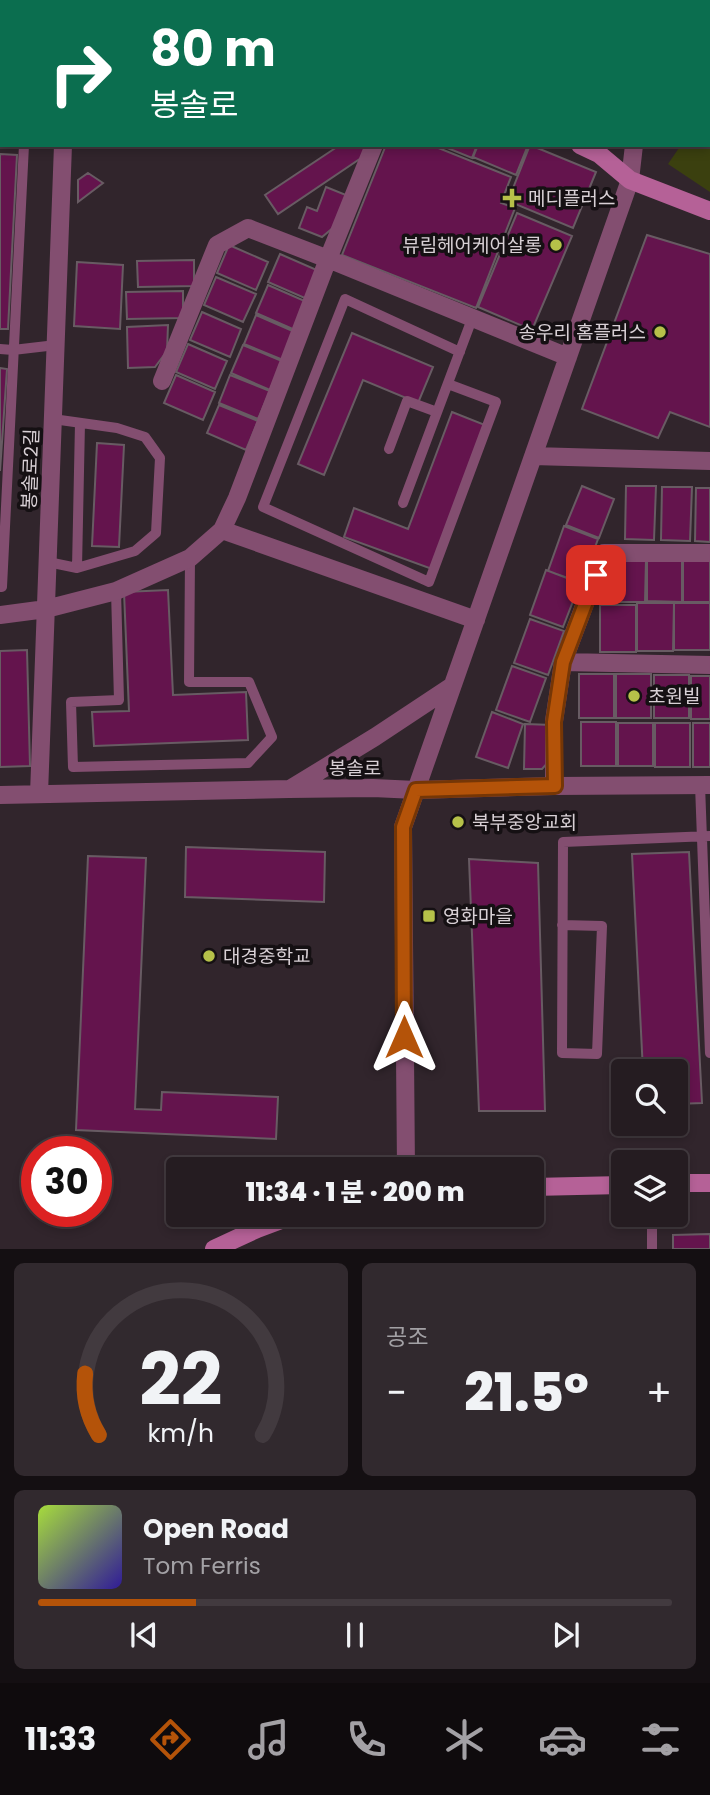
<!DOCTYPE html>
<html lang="ko">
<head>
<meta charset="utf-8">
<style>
	body { margin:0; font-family:Poppins,"Noto Sans KR",sans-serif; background:#31292e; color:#f1f3f6; height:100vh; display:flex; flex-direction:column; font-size:26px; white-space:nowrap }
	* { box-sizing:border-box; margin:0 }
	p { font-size:23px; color:#a3a1a5 }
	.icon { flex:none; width:38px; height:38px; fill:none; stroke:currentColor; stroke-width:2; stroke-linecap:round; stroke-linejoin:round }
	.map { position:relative; height:1249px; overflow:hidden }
	.drawer { display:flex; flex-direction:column; gap:14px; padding:14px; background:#140f12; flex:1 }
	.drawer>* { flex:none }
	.banner { position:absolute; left:0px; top:0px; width:710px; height:147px; box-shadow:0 4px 10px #0003,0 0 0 2px #423a3f; background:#0b6e4f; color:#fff; overflow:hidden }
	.tools { position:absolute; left:611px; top:1059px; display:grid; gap:14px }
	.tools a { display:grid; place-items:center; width:77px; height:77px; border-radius:7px; background:#251c21; box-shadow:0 4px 10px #0003,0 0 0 2px #423a3f; font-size:35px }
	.speed { position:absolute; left:21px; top:1136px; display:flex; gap:14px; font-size:35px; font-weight:700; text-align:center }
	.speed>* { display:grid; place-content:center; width:91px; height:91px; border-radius:50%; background:#251c21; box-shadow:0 4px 10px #0003,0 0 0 2px #423a3f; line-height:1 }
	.speed .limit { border:10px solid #d22; background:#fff; color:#111 }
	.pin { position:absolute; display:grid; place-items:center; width:60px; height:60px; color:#fff; margin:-30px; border-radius:14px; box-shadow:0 4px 10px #0006 }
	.me { position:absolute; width:77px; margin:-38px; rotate:0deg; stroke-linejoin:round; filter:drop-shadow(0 0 5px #0008) }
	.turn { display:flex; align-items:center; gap:24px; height:147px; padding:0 35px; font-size:32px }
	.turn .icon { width:91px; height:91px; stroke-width:2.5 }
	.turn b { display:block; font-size:49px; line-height:60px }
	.big { font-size:52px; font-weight:800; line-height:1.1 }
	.drawer .card { flex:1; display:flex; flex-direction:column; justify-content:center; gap:10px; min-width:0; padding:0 24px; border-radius:10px; background:#31292e }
	.drawer .dial { align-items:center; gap:0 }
	.dial svg { height:182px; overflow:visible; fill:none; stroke:#423a3f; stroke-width:7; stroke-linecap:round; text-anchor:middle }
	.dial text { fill:#f1f3f6; stroke:none }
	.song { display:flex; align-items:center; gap:21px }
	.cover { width:84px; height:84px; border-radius:10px; background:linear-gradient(135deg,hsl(80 70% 55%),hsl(250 70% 35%)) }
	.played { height:7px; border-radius:4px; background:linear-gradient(90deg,#b45309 25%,#423a3f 25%) }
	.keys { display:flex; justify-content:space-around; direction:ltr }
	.heat { display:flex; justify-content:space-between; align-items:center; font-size:38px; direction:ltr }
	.drawer .tiles { flex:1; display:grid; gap:14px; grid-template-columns:1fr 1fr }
	.card:last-child { grid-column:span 2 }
	.trip { position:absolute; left:166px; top:1157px; width:378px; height:70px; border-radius:7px; background:#251c21; box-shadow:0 4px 10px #0003,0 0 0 2px #423a3f; font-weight:800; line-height:70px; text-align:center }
	.dock { display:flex; height:112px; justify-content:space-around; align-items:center; background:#0f0b0d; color:#a3a1a5 }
	.dock .icon { width:49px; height:49px }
	.dock .selected { color:#b45309 }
	.dock b { font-size:32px; color:#f1f3f6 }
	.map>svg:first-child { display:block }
</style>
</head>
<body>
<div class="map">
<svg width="710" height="1249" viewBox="0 0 710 1249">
	<rect width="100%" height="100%" fill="#31252c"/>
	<path fill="#3b400f" d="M710 103V192L668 164 681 145H709Z"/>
	<path fill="#64144d" stroke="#685b63" stroke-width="2" d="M340 145H365L370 152 278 214 265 195Z
		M386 145H431L511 177 501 203 515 208 476 308 342 255Z
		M440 145H477L472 158Z
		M478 145H528L516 175 473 157Z
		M530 145 596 172 573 228 508 201Z
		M0 154 17 155 8 329H0Z
		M88 173 103 183 78 202V180Z
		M326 187 346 195 334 227 322 237 299 228 307 207 317 211Z
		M517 213 572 236 532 330 478 307Z
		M647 235 710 254V427L670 412 658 438 582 409Z
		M229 245 268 262 256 290 217 273Z
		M280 254 319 271 307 299 268 282Z
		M194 260V286L138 287 137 261Z
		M77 262 123 265 120 329 74 326Z
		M216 277 256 294 243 322 204 305Z
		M268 285 307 302 295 330 256 313Z
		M183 291V318L127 319 126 292Z
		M202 312 241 329 230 357 190 340Z
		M256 315 295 332 283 360 244 344Z
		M168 325 167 351 155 367 128 368 127 327Z
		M352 333 433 367 418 403 363 380 324 475 298 464Z
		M188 344 227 361 215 389 176 372Z
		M243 345 282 361 270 390 231 373Z
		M0 368 7 369 0 471Z
		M176 375 215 392 203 420 164 403Z
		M230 375 270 391 258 419 219 403Z
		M219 405 258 421 246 450 207 433Z
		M452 412 485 425 432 569 344 537 354 508 408 529Z
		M97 443 124 445 119 547 92 546Z
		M582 486 614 499 599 538 566 525Z
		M626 486H656L654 540 625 539Z
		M662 487H692L690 541 661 540Z
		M696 488H710V542L695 541Z
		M564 526 598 539 582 583 548 571Z
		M647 558H682V602L647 601Z
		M683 558H710V602H683Z
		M611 559H646L645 602H611Z
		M546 570 580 583 563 627 530 615Z
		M168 590 173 695 246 692 248 740 94 746 92 712 129 711 124 592Z
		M637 603H674L673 651H637Z
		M674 603H710V650H674Z
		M600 605H636V652H600Z
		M530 619 564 631 548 675 514 663Z
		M27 650 30 766 0 767V651Z
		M512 666 546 678 530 722 496 710Z
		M579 674H614V718H579Z
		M616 674H651V718H616Z
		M654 675H689V718H654Z
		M691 676H710V719H691Z
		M492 712 523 724 508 768 476 757Z
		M581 722H616V766H581Z
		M618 723H653V766H618Z
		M655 723H690V767H655Z
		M693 723H710V767H693Z
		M525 724 552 725 551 759 542 769H524Z
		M186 847 325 852 324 902 185 897Z
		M689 852 702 1103 676 1104V1071H643L632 854Z
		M88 856 146 858 135 1109 161 1110 162 1092 278 1097 276 1139 76 1130Z
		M469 859 538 863 545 1111H479Z
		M710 1234V1249H673V1235Z"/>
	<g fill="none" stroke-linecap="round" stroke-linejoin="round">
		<path stroke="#834e70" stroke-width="10" d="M0 139H2
			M0 349 13 350 56 345
			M448 384 496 402 429 582 263 507 345 299 460 352
			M389 449 407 401 437 412
			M403 503 472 319
			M48 562 77 568 135 551 156 533 160 458 145 437 117 428 53 419
			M77 568 80 423
			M0 587H2L24 145
			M116 591 119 700 71 702 73 767 248 763 272 737 249 682H189L190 558
			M700 785 710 1053
			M562 925 602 926 597 1054 562 1053 563 842 710 836
			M652 1214V1249"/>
		<path stroke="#834e70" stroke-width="18" d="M69 2V0
			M709 59 710 58
			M374 145 328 259 568 357
			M533 456 710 461
			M222 530 476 620
			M0 615 46 609 116 591 190 558 222 530 237 498 328 259 248 228 217 245 162 381
			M563 662 710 665
			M554 786V721L563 662 604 553H710
			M290 789 375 737 452 686
			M39 794 63 145
			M0 795 289 789 373 788 416 790 554 786 710 785
			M406 1169 403 827 630 180 634 145"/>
		<path stroke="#b56197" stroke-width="18" d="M205 0 217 2
			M580 145 599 154 630 180 710 211
			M676 1183H710
			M532 1187 623 1185
			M214 1249 257 1229 297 1214"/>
		<path stroke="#dc6eb6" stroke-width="18" d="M639 0 641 2
			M683 0 685 2
			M709 22 710 23"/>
	</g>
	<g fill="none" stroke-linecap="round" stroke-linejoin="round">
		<g stroke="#753606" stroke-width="18">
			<path id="route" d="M404 1037 403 827 416 790 555 786 554 722 563 662 596 575"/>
		</g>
		<use href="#route" stroke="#b45309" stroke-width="12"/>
	</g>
	<g fill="#b6c149" stroke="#151013" stroke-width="2.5">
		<path d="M508.5 187.5h7v7h7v7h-7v7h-7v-7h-7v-7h7z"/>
		<circle cx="556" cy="245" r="7"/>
		<circle cx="660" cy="332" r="7"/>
		<circle cx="634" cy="696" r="7"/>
		<circle cx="458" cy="822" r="7"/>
		<rect x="422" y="909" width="14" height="14" rx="3.5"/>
		<circle cx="209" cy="956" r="7"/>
	</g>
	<g text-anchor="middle" stroke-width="7" stroke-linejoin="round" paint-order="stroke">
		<g font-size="19" fill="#d8d0d5" stroke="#151013" text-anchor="start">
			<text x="528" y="205">메디플러스</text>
			<text x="542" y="252" text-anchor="end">뷰림헤어케어살롱</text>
			<text x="646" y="339" text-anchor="end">송우리 홈플러스</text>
			<text x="648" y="703">초원빌</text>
			<text x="472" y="829">북부중앙교회</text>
			<text x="443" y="923">영화마을</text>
			<text x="223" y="963">대경중학교</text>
		</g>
		<g font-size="19" fill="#d8d0d5" stroke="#151013">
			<text transform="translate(30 469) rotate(-88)" y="7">봉솔로2길</text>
			<text x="355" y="775">봉솔로</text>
		</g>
	</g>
</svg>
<div class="tools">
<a><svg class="icon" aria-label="search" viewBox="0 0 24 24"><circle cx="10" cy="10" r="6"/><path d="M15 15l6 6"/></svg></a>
<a><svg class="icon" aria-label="layers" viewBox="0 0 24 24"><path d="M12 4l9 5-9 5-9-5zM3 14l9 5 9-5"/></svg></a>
</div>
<div class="speed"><div class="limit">30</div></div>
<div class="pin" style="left:596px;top:575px;background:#d93025"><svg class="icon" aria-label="arrive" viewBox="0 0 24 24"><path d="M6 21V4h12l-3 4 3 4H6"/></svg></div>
<svg class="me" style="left:404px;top:1037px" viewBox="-20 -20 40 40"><path d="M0-17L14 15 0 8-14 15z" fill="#b45309" stroke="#fff" stroke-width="4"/></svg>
<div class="trip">11:34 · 1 분 · 200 m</div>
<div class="banner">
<div class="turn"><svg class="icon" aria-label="right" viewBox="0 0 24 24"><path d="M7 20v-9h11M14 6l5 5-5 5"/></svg><div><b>80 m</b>봉솔로</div></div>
</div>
</div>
<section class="drawer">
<div class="tiles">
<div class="card dial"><svg viewBox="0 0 100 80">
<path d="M14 69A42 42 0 1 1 86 69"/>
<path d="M14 69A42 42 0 0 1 8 42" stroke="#b45309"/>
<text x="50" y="56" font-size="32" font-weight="700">22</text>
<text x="50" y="72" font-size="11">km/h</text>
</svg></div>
<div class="card"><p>공조</p>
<div class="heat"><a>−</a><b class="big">21.5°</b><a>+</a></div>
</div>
<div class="card">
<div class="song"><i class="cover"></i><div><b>Open Road</b><p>Tom Ferris</p></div></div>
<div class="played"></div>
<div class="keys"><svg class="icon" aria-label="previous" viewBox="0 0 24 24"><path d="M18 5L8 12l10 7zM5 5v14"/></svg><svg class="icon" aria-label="pause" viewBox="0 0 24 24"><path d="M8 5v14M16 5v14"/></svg><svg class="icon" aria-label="next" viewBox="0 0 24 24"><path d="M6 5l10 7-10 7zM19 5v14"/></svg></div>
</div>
</div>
</section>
<nav class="dock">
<b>11:33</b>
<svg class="icon selected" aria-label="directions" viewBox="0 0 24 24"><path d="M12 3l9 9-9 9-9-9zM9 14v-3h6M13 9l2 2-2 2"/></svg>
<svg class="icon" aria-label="music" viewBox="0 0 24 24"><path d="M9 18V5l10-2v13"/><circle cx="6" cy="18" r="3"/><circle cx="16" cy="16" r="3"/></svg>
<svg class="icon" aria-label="phone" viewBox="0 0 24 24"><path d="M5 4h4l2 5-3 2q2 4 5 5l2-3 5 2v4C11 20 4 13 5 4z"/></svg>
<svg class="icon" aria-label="climate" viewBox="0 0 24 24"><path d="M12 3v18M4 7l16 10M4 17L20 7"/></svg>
<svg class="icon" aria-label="car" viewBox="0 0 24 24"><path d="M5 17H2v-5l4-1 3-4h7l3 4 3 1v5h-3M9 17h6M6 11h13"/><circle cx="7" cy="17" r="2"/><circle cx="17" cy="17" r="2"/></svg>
<svg class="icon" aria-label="filters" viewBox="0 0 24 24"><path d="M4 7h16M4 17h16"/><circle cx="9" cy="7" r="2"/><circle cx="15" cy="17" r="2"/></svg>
</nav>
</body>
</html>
